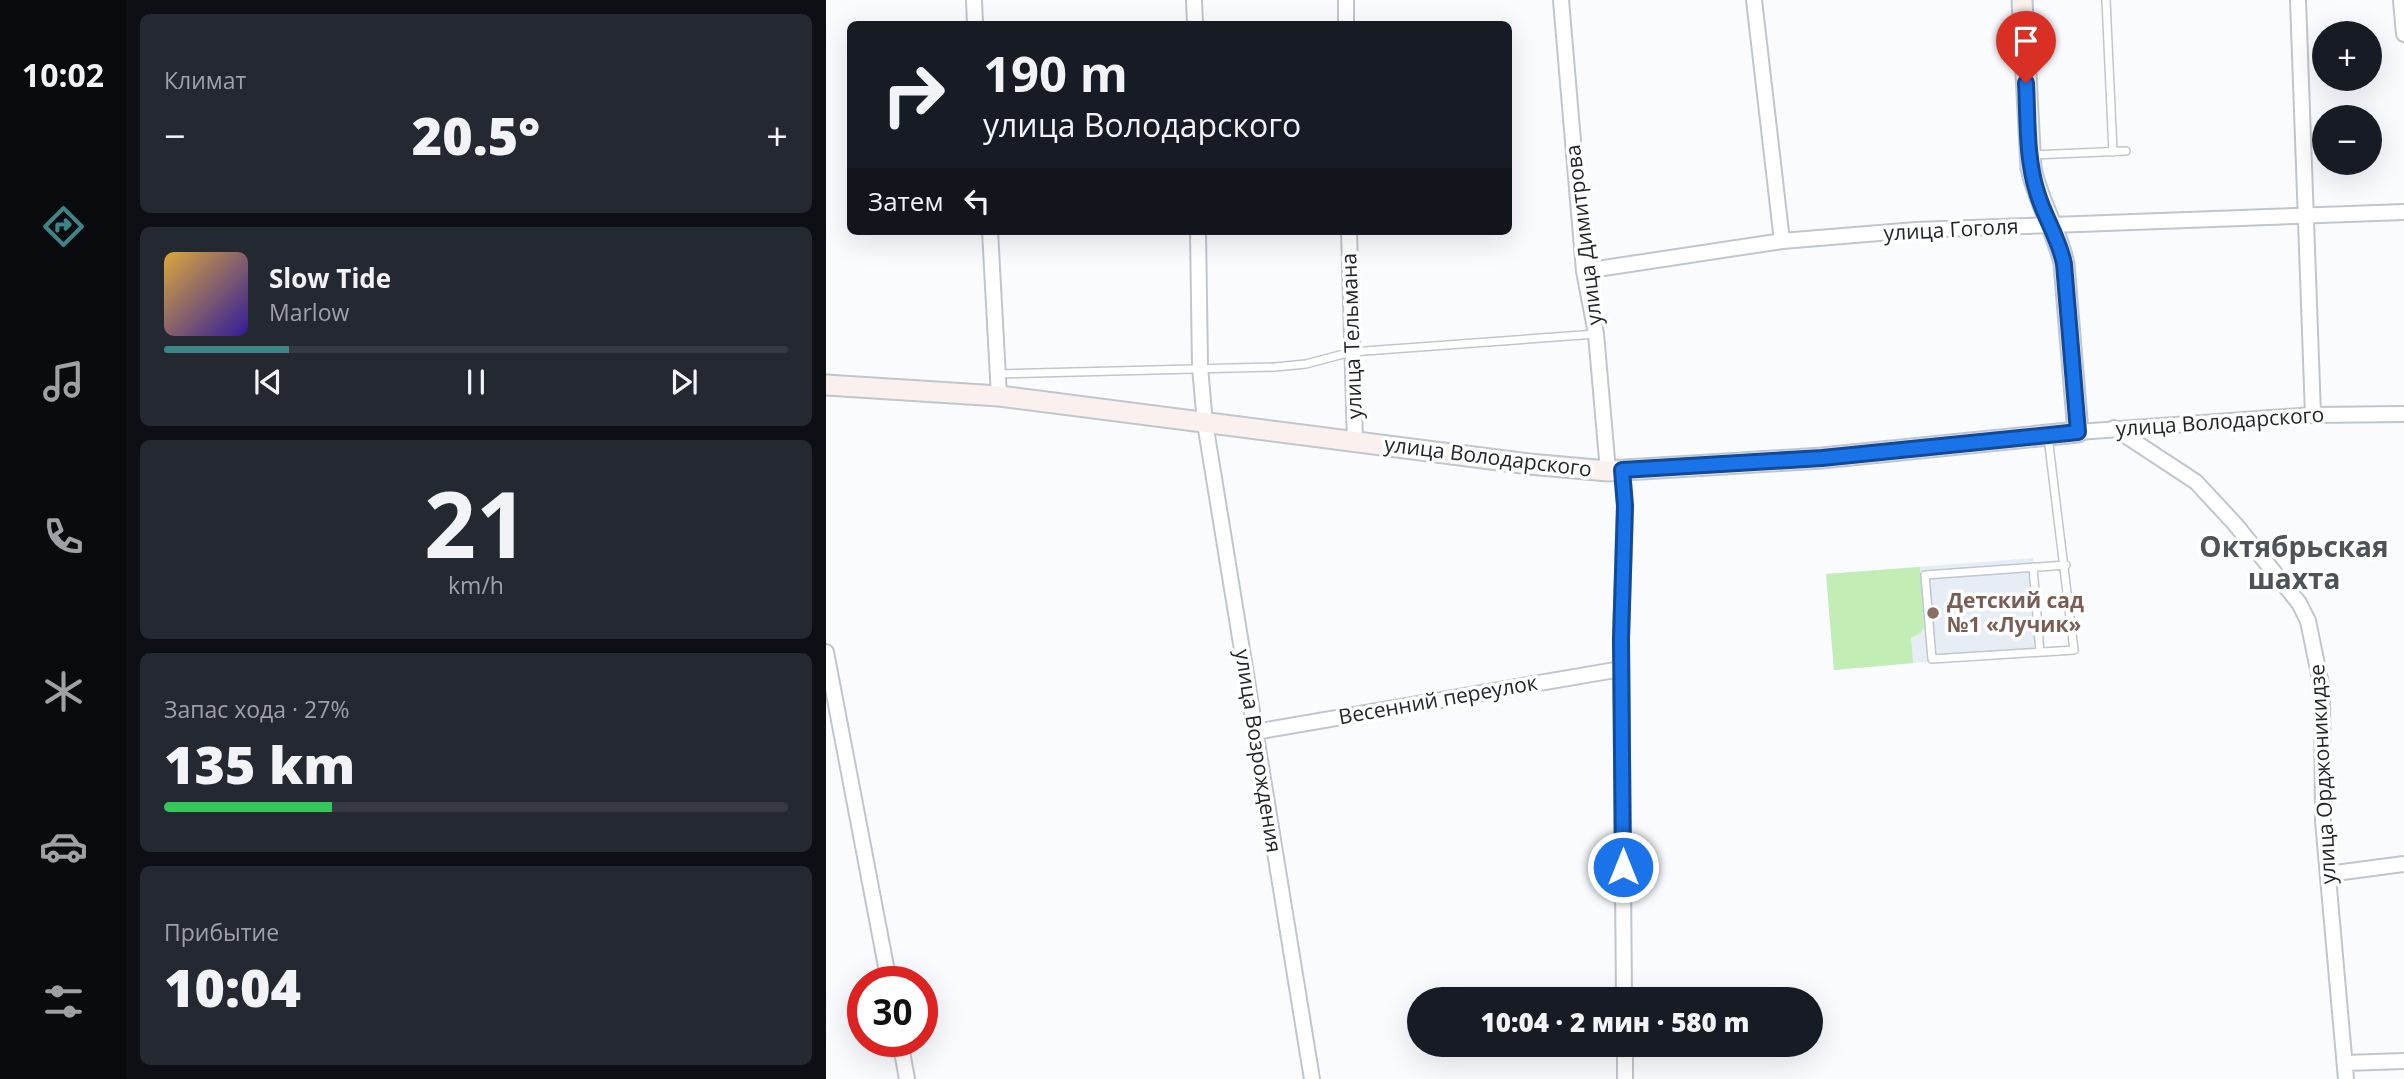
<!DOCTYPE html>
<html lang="ru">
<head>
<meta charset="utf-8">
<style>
	body { margin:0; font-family:"Open Sans",sans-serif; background:#242831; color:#f1f3f6; height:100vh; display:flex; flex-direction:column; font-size:26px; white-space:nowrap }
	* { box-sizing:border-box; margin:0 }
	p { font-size:23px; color:#9ea1a6 }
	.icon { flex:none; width:38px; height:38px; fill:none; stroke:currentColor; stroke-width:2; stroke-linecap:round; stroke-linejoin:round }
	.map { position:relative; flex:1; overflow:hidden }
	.panel { display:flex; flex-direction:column; gap:14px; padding:14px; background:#0d0f14; width:700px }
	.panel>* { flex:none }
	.hud { position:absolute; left:21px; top:21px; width:665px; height:214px; border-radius:10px; box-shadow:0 7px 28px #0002; background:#171b24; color:#f1f3f6; overflow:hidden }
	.controls { position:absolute; left:1486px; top:21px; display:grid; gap:14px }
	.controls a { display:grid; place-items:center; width:70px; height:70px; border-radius:50%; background:#171b24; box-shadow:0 7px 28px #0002; font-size:35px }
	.speed { position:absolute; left:21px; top:966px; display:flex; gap:14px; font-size:35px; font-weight:700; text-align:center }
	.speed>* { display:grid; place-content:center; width:91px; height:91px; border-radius:50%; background:#171b24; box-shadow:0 7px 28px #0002; line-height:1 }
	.speed .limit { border:10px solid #d22; background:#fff; color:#111 }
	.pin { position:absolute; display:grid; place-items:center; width:60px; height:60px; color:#fff; margin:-72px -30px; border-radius:50% 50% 50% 0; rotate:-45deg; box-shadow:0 0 7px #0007 }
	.pin .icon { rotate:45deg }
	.me { position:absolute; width:77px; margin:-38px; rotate:0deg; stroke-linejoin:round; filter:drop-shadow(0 0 5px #0008) }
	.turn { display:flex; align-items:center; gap:24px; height:147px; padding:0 21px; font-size:32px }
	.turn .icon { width:91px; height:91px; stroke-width:2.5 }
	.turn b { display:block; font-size:49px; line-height:60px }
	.then { display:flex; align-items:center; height:66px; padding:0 21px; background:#0003; gap:14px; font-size:26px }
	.big { font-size:52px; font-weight:800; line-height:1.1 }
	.panel .widget { flex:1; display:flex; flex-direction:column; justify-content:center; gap:10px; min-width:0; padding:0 24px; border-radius:10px; background:#242831 }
	.panel .dial { align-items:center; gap:0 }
	.dial b { font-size:91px; line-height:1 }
	.song { display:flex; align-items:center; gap:21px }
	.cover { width:84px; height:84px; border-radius:10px; background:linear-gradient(135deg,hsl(40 70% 55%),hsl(250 70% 35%)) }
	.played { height:7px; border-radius:4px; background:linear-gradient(90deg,#3d8688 20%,#363941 20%) }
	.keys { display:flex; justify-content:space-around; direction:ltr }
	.heat { display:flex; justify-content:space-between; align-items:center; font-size:38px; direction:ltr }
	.charge { height:10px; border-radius:5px; background:linear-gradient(90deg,#34c759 27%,#363941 0) }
	.trip { position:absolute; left:581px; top:987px; width:416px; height:70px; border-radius:35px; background:#171b24; box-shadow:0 7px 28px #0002; font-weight:800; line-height:70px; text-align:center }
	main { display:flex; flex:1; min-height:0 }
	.dock { display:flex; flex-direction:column; width:126px; justify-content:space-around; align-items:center; background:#090b0e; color:#9ea1a6 }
	.dock .icon { width:49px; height:49px }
	.dock .active { color:#3d8688 }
	.dock b { font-size:32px; color:#f1f3f6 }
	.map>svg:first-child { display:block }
</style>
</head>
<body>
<main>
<nav class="dock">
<b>10:02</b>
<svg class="icon active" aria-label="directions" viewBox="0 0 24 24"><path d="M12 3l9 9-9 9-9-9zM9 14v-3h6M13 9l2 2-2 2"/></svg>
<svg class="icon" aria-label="music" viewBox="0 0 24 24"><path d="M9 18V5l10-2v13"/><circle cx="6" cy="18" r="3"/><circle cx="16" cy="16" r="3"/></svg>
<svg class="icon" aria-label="phone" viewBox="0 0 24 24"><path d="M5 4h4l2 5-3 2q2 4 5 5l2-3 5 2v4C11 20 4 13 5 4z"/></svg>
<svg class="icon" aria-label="climate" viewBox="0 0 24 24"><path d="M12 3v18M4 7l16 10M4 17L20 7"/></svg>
<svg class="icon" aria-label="car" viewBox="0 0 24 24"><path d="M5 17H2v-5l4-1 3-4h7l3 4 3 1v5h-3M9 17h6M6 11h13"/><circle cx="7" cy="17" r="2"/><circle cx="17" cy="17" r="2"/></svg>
<svg class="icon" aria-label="filters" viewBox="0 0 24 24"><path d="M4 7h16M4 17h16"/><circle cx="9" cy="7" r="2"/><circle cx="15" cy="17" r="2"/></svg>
</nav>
<section class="panel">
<div class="widget"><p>Климат</p>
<div class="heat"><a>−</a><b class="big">20.5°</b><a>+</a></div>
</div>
<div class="widget">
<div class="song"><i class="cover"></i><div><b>Slow Tide</b><p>Marlow</p></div></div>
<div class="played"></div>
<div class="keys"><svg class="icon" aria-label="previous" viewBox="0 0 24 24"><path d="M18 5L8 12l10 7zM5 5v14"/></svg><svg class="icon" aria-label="pause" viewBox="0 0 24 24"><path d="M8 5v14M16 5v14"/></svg><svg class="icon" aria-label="next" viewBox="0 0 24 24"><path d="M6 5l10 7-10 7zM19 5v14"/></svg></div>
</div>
<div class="widget dial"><b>21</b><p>km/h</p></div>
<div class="widget"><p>Запас хода · 27%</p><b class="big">135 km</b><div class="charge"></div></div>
<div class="widget"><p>Прибытие</p><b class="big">10:04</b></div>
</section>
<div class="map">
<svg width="1578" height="1079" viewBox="0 0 1578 1079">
	<rect width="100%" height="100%" fill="#f9fbfe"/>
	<path fill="#e6edf4" d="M1207 558 1214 652 1008 670 1000 574Z"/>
	<path fill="#c2eeb6" d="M1094 567 1098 627 1095 633 1085 638 1087 663 1008 670 1000 574Z"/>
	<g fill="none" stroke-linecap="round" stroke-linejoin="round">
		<g stroke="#c0c6cd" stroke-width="10">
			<path id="lane" d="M1280 0 1287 152
				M1205 155 1300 151
				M172 374 449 367 480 364 525 352 770 334
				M1222 437 1248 650 1106 659 1099 575 1240 565
				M1207 567 1214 652"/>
		</g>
		<g stroke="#c0c6cd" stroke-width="18">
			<path id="street" d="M148 0 149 24
				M368 0 369 24
				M520 0V24
				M735 0 758 271 770 334 782 471
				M928 0 956 241
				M1472 0 1487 415
				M1575 0 1578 34
				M164 231 173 396
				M372 231 374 367 379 423 486 1079
				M523 231 529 441
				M758 271 956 241 1090 230 1578 212
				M1288 428 1370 482 1409 524 1473 603 1482 621 1496 689 1497 821 1520 1079
				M1252 432 1487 415 1578 414
				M796 470 799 506 795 638 798 999
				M0 652 63 982
				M429 732 795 669
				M1502 874 1578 864
				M74 1041 81 1079
				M799 1045V1079
				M1519 1063 1578 1061"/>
		</g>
		<g stroke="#c0c6cd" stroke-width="23">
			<path id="secondary" d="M0 385 173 396 703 464 782 471 883 465 996 458 1252 432 1238 264C1231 230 1212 202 1205 168L1196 0"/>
		</g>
		<use href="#lane" stroke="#fff" stroke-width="7"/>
		<use href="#street" stroke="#fff" stroke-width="14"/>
		<use href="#secondary" stroke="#faf1ef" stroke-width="19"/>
	</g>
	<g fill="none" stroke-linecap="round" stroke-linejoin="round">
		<g stroke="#114b97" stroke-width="18">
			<path id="route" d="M797 867 795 639 799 506 796 470 996 458 1252 432 1238 264C1233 238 1218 217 1211 192 1200 158 1202 119 1200 83"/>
		</g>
		<use href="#route" stroke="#1a73e8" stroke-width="12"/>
	</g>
	<circle fill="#8d6e63" stroke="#fff" stroke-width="2.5" cx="1107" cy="613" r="7"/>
	<g text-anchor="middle" stroke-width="7" stroke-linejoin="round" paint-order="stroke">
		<g font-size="21" fill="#232528" stroke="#fff">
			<text transform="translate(1125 230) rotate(-3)" y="7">улица Гоголя</text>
			<text transform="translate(758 235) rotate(-97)" y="7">улица Димитрова</text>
			<text transform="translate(526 336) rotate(-92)" y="7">улица Тельмана</text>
			<text transform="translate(1394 422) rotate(-4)" y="7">улица Володарского</text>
			<text transform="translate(662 457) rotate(7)" y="7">улица Володарского</text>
			<text transform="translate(612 700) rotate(-10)" y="7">Весенний переулок</text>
			<text transform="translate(432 751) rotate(81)" y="7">улица Возрождения</text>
			<text transform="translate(1497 774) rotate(-93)" y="7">улица Орджоникидзе</text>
		</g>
		<g font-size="21" font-weight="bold" fill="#785e54" stroke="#fff" text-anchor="start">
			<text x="1121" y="608">Детский сад<tspan x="1121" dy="24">№1 «Лучик»</tspan></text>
		</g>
		<g font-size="28" font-weight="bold" fill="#4e5359" stroke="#fff">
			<text x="1468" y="557">Октябрьская<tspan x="1468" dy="32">шахта</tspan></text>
		</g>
	</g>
</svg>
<div class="controls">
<a>+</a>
<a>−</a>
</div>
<div class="speed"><div class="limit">30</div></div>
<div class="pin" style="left:1200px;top:83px;background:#d93025"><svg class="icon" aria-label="arrive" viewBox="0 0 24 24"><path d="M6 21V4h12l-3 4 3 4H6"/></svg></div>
<svg class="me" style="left:797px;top:867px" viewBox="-20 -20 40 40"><circle r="17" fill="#1a73e8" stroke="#fff" stroke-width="3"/><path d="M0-11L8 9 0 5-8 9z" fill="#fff"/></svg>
<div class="trip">10:04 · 2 мин · 580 m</div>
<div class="hud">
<div class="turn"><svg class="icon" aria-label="right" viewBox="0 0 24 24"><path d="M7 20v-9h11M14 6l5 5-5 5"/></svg><div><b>190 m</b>улица Володарского</div></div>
<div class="then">Затем<svg class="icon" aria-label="left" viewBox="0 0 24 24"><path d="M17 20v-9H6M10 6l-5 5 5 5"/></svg></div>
</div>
</div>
</main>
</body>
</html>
